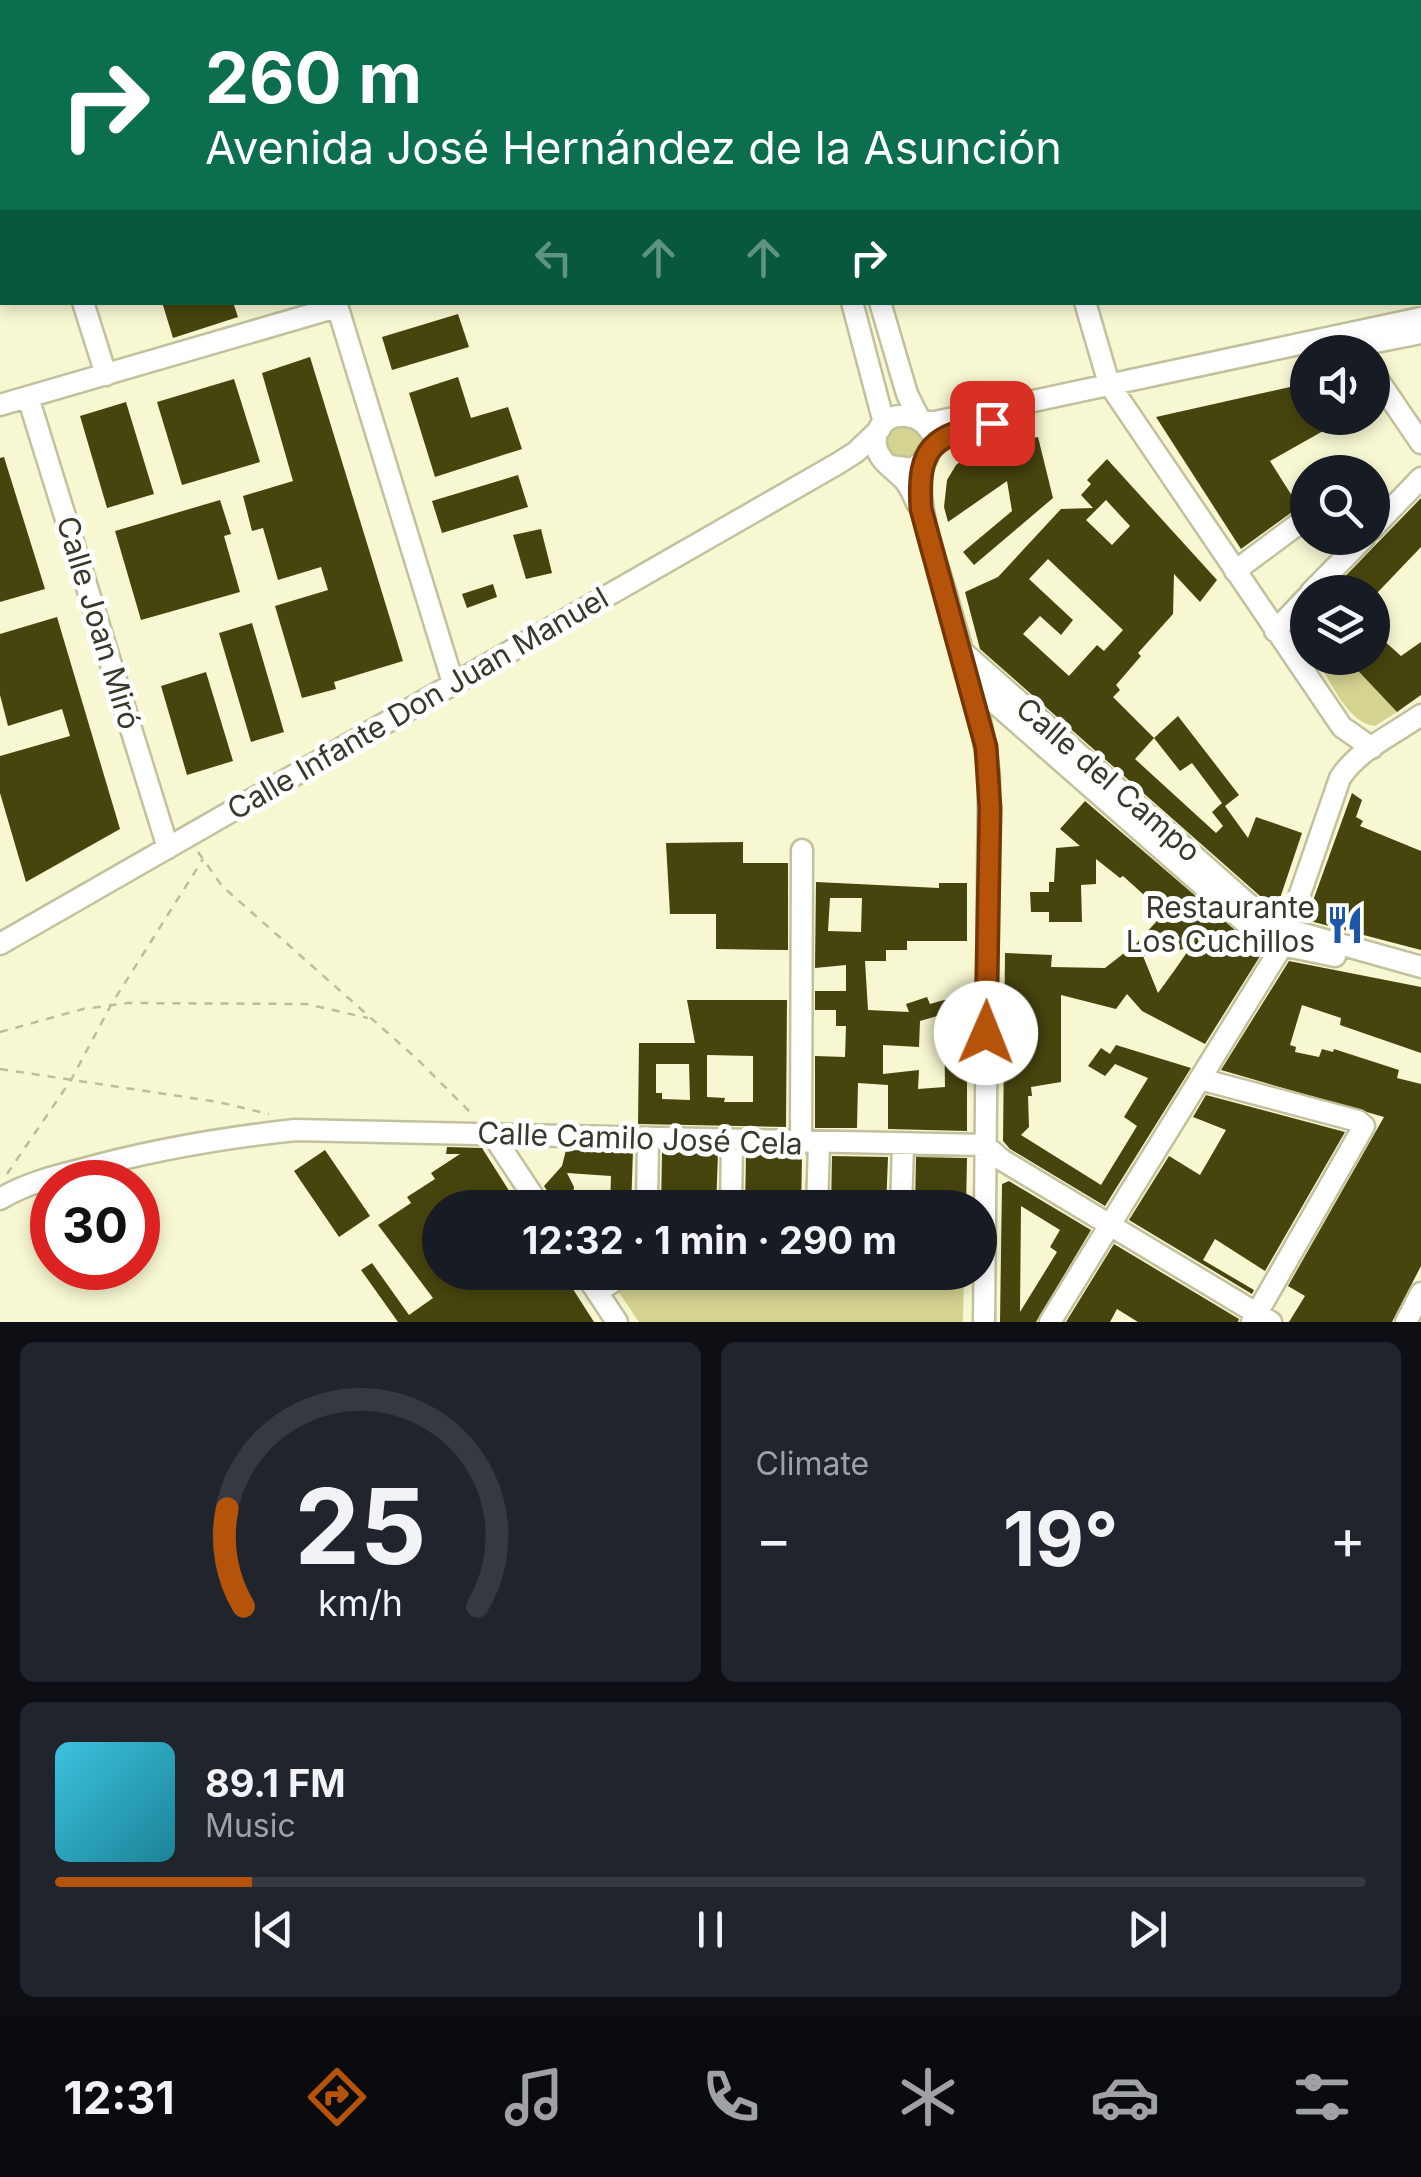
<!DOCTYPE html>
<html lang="en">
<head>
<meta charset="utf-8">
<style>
	body { margin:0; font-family:Inter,sans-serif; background:#20242c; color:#f1f3f6; height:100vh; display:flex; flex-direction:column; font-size:38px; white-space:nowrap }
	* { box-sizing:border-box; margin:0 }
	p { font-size:32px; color:#9ea1a6 }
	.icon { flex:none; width:55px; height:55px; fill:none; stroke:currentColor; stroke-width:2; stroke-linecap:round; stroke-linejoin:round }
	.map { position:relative; height:1322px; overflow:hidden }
	.side { display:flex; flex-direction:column; gap:20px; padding:20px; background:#0d0f14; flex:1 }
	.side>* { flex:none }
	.top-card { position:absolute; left:0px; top:0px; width:1422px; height:305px; box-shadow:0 5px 15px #0003; background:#0b6e4f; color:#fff; overflow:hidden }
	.controls { position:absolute; left:1290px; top:335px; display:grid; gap:20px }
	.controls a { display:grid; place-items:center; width:100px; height:100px; border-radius:50%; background:#171b24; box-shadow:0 5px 15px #0003; font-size:50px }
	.speed { position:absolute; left:30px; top:1160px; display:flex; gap:20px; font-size:50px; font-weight:700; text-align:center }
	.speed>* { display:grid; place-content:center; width:130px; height:130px; border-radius:50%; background:#171b24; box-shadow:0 5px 15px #0003; line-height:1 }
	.speed .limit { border:15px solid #d22; background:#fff; color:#111 }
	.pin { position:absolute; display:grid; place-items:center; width:85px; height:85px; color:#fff; margin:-42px; border-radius:20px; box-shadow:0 5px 15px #0006 }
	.me { position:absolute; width:110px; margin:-55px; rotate:1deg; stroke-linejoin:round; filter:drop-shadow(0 0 8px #0008) }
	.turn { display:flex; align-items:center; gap:35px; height:210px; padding:0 40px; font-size:45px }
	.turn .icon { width:130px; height:130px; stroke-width:2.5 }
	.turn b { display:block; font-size:70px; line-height:85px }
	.lanes { display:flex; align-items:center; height:95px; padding:0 40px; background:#0003; justify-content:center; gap:50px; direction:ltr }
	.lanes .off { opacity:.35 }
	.big { font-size:75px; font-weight:700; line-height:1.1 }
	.side .tile { flex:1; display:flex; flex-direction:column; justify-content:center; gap:15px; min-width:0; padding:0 35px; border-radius:15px; background:#20242c }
	.side .dial { align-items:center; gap:0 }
	.dial svg { height:260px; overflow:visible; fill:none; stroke:#363941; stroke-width:7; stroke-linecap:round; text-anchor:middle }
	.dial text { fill:#f1f3f6; stroke:none }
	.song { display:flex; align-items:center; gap:30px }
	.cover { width:120px; height:120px; border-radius:15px; background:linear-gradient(135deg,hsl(190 70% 55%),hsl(190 70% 35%)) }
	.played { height:10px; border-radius:5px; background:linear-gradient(90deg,#b45309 15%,#363941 15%) }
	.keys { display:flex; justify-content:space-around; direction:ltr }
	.heat { display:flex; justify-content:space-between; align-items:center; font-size:55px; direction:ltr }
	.side .tiles { flex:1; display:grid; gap:20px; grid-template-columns:1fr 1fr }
	.tile:last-child { grid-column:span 2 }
	.trip { position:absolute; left:422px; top:1190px; width:575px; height:100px; border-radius:50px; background:#171b24; box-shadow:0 5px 15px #0003; font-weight:700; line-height:100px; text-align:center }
	.dock { display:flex; height:160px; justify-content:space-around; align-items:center; background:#090b0e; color:#9ea1a6 }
	.dock .icon { width:70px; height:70px }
	.dock .on { color:#b45309 }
	.dock b { font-size:45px; color:#f1f3f6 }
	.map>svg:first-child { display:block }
</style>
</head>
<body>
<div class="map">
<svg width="1421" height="1322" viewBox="0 0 1421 1322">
	<rect width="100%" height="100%" fill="#f7f7d2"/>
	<path fill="#d4d390" d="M887 442a17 17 0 1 1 34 0a17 17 0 1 1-34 0Z
		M1316 658H1346L1397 712 1375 726C1347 723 1330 680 1316 658Z
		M628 1272 964 1273 963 1322H639L612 1282Z"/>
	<path fill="#47450e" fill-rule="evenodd" d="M162 302H233L238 317 173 338Z
		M458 314 469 347 392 370 382 337Z
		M310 357 403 661 334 682 336 689 302 698 275 606 328 590 321 567 278 580 263 528 252 531 243 496 293 481 262 373Z
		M458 377 471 418 508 407 522 449 435 477 409 393Z
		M234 379 260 462 182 485 157 402Z
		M1308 383V418H1346L1270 461 1299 507 1241 549 1156 417Z
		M126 402 154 494 107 508 80 416Z
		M1038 437 1053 498 974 565 963 552 1012 511 1007 481 948 522 944 507 947 480 956 465 974 451Z
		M4 457 45 589 0 602V458Z
		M1107 459 1217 580 1200 602 1174 574 1173 614 1138 653 1141 656 1116 685 1120 690 1113 697 1154 738 1178 716 1239 795 1225 806 1248 838 1256 817 1302 833 1276 910 980 649 965 592 998 577 1061 509 1093 508 1081 495 1091 484 1087 480ZM1106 500 1130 526 1112 545 1086 520ZM1048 559 1123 630 1104 651 1097 645 1069 676 1023 634 1040 616 1061 635 1073 620 1029 579ZM1154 738 1180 771 1192 763 1222 803 1212 812 1223 826 1216 833 1135 759Z
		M518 475 528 507 442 533 432 501Z
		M1421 498V547L1378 592H1330Z
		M220 500 231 534 224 536 240 592 141 620 115 531Z
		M541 529 552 573 526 579 513 535Z
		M493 584 497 597 467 608 462 594Z
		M57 617 120 829 26 882 0 793V756L70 736 62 709 8 726 0 695V634Z
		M252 623 284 732 251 742 219 633Z
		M1372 630 1401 656 1421 642V695L1397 712 1346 658H1372Z
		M206 672 233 761 187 775 161 686Z
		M1352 793 1362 800 1356 817 1363 821 1360 826 1421 851V950L1306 920Z
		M1085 801 1262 953 1205 1044 1142 1011 1127 994 1116 1009 1061 995V1082L1031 1087 1032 1096H1028L1029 1127 1021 1135 1101 1185 1137 1126 1124 1117 1148 1078 1115 1064 1105 1076 1088 1066 1101 1048 1110 1054 1116 1045 1191 1068 1105 1206 1010 1149 1003 1141 1005 953 1052 955 1051 967 1105 968 1137 943 1164 913 1123 876 1120 878 1096 859V884L1081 885 1082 922H1049V912H1031L1030 892H1049V882H1054L1056 848 1080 846 1060 829ZM1190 948 1174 971 1158 993 1143 956Z
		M743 842V863H788V950L716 949V914H670L666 843Z
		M816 882 939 888V883H967V941H907V950H886V961H865L868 1010 909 1012 906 1004 927 997 930 1004 944 1000 973 1001V1005L967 1007V1131L888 1129V1085L858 1083 857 1128H815V1056L845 1057 846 1026H836V1010H815V991H846V965L815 968ZM830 898H862L861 932 828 931ZM944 1014 945 1087 918 1089 919 1070 883 1074V1045L919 1047 920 1021Z
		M1289 961 1421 987V1053L1340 1025 1341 1018 1302 1005 1290 1045 1296 1047 1295 1052 1319 1057 1322 1049 1333 1052 1334 1049 1399 1070 1397 1078 1421 1084V1266L1392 1322H1289L1305 1296 1288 1286 1384 1117 1221 1070Z
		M687 1000H787L786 1127 638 1124 639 1043H695ZM707 1055 753 1056V1102H724L725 1098 707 1097ZM656 1064H689L690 1100 662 1099V1093H656Z
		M1206 1095 1345 1132 1265 1271 1215 1239 1203 1260 1254 1290 1252 1294 1129 1220 1169 1156 1200 1175 1226 1130 1193 1117Z
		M447 1147 482 1148 520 1208H440V1272H562L594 1322H398L361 1270 372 1263 409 1315 433 1298 378 1225 411 1203 407 1197 435 1179 431 1173 460 1154H446Z
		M325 1150 370 1216 339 1237 294 1171Z
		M566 1150 633 1151 631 1208H610L611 1176 567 1173 574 1187 573 1195 581 1208H558L544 1186 562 1166Z
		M662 1152 718 1153 716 1208H661Z
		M746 1154 802 1157 801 1208H745Z
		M832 1156 888 1157 886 1208H831Z
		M916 1157 967 1158 966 1208H915Z
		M1009 1181 1091 1230 1036 1322H1000L1002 1184ZM1021 1206 1060 1230 1050 1247 1057 1252 1020 1312Z
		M1114 1244 1239 1319 1238 1322H1138L1117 1309 1110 1322H1066Z"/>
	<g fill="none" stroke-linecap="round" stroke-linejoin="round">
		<g stroke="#c1c19d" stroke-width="25">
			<path id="minor" d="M239 0 240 2
				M766 0V2
				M790 0 791 2
				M1001 0 1002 2
				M1220 0 1221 2
				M1420 18 1421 17
				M0 41 2 49
				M83 302 106 375
				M336 302 453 683
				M852 302 884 423
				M880 302 907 394 919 418
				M1085 302 1109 384 1342 727 1372 748
				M1325 352 1416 334
				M1372 371 1421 443
				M28 397 168 848
				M0 405 337 307
				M924 422H935L1421 318
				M932 446 944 436 978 426
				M922 464C916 508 932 548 945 591 962 652 983 714 989 777L984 1322
				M890 466 912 469 927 458
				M917 503C914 496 910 488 906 482 896 470 879 462 876 446 872 412 915 406 930 431
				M1372 529 1421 478
				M1235 571 1305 519
				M1311 592 1364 538
				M1275 631 1308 596
				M964 653 1272 925 1421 967
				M971 682 1263 938 1272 943 1335 956
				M0 944 837 464 856 452 880 429
				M1200 1079 1358 1121 1364 1126 1252 1322
				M492 1134 541 1208
				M801 1143 802 850
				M0 1199C25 1184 52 1177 80 1170 151 1150 222 1138 295 1130L985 1145 1002 1160 1271 1322
				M647 1208 648 1139
				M731 1208 732 1142
				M817 1208 819 1144
				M901 1208 903 1145
				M584 1272 617 1322
				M597 1292 628 1272
				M1050 1322 1282 946 1340 778C1358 750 1394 734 1421 715
				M1406 1322 1421 1293"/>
		</g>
		<path stroke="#bcbc9e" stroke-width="2.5" stroke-dasharray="8 8" stroke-linecap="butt" d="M198 852 222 886 416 1058 473 1115
			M0 1032 83 1009 128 1003 306 1004 368 1018
			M0 1069 218 1102 269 1114
			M7 1174 71 1080 111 1005 203 859"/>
		<use href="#minor" stroke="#fff" stroke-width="20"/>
	</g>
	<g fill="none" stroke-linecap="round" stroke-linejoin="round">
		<g stroke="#753606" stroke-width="25">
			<path id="route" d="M986 1033 990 808 986 747 921 509C917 445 933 436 992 423"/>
		</g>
		<use href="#route" stroke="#b45309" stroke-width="18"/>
	</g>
	<defs>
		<g id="restaurant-bare" transform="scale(3)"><path d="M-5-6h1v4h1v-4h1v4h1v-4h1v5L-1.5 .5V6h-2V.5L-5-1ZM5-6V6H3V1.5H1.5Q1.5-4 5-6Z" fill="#1b58a9" stroke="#fff" stroke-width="2.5" paint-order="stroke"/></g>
	</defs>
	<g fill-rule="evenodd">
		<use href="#restaurant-bare" x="1345" y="925"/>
	</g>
	<g text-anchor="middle" stroke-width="10" stroke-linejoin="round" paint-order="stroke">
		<g font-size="30" fill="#39392b" stroke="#fff">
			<text transform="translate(98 623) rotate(73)" y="10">Calle Joan Miró</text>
			<text transform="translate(418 704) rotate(-30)" y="10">Calle Infante Don Juan Manuel</text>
			<text transform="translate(1108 780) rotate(41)" y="10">Calle del Campo</text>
			<text transform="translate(640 1139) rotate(2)" y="10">Calle Camilo José Cela</text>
		</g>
		<g font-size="30" fill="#39392b" stroke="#fff" text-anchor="end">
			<text x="1315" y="918">Restaurante<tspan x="1315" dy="34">Los Cuchillos</tspan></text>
		</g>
	</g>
</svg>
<div class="controls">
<a><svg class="icon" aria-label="sound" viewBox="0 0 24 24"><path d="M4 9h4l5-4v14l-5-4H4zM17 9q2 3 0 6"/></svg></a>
<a><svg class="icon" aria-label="search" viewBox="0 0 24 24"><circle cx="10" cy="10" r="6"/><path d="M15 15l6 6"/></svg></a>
<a><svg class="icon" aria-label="layers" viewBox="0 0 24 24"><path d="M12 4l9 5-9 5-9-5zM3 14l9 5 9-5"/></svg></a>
</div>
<div class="speed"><div class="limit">30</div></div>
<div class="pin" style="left:992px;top:423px;background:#d93025"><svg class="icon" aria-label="arrive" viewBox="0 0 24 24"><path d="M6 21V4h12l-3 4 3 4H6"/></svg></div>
<svg class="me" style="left:986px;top:1033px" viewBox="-20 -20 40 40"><circle r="19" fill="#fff"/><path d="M0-13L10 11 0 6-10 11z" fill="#b45309"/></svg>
<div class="trip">12:32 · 1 min · 290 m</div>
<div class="top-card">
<div class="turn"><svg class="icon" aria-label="right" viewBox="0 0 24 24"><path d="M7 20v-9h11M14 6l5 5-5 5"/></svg><div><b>260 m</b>Avenida José Hernández de la Asunción</div></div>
<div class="lanes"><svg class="icon off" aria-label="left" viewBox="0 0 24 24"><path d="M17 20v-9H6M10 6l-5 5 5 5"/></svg><svg class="icon off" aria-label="ahead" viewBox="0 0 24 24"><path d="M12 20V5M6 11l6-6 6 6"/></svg><svg class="icon off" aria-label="ahead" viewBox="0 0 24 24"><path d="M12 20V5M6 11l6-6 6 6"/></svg><svg class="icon" aria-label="right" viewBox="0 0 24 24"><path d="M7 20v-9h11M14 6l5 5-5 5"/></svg></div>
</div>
</div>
<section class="side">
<div class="tiles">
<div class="tile dial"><svg viewBox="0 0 100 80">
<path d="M14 69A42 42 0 1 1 86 69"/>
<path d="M14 69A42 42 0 0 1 9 39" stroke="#b45309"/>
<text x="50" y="56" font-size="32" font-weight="700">25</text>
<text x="50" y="72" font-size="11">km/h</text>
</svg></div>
<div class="tile"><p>Climate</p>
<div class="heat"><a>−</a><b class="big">19°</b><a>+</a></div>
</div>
<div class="tile">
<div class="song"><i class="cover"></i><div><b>89.1 FM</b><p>Music</p></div></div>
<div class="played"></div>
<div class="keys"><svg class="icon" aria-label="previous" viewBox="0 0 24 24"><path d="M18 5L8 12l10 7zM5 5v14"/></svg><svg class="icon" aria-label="pause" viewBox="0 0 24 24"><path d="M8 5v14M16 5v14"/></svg><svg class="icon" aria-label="next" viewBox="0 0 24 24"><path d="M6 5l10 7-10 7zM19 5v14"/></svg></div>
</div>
</div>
</section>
<nav class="dock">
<b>12:31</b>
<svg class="icon on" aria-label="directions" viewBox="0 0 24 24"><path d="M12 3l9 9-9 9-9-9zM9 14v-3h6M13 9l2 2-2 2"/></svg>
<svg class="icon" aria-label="music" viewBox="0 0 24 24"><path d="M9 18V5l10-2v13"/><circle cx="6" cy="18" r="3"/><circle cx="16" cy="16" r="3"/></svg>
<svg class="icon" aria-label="phone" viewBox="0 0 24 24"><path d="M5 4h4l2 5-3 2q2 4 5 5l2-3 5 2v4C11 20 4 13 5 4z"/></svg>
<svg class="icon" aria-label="climate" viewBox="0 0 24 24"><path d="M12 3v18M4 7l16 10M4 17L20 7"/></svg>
<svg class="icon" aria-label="car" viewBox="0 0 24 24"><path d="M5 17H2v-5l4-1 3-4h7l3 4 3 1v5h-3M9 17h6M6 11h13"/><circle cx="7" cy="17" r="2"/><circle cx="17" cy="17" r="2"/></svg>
<svg class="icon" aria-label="filters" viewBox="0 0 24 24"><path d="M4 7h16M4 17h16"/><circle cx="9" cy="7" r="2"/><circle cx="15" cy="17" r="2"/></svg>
</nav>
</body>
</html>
